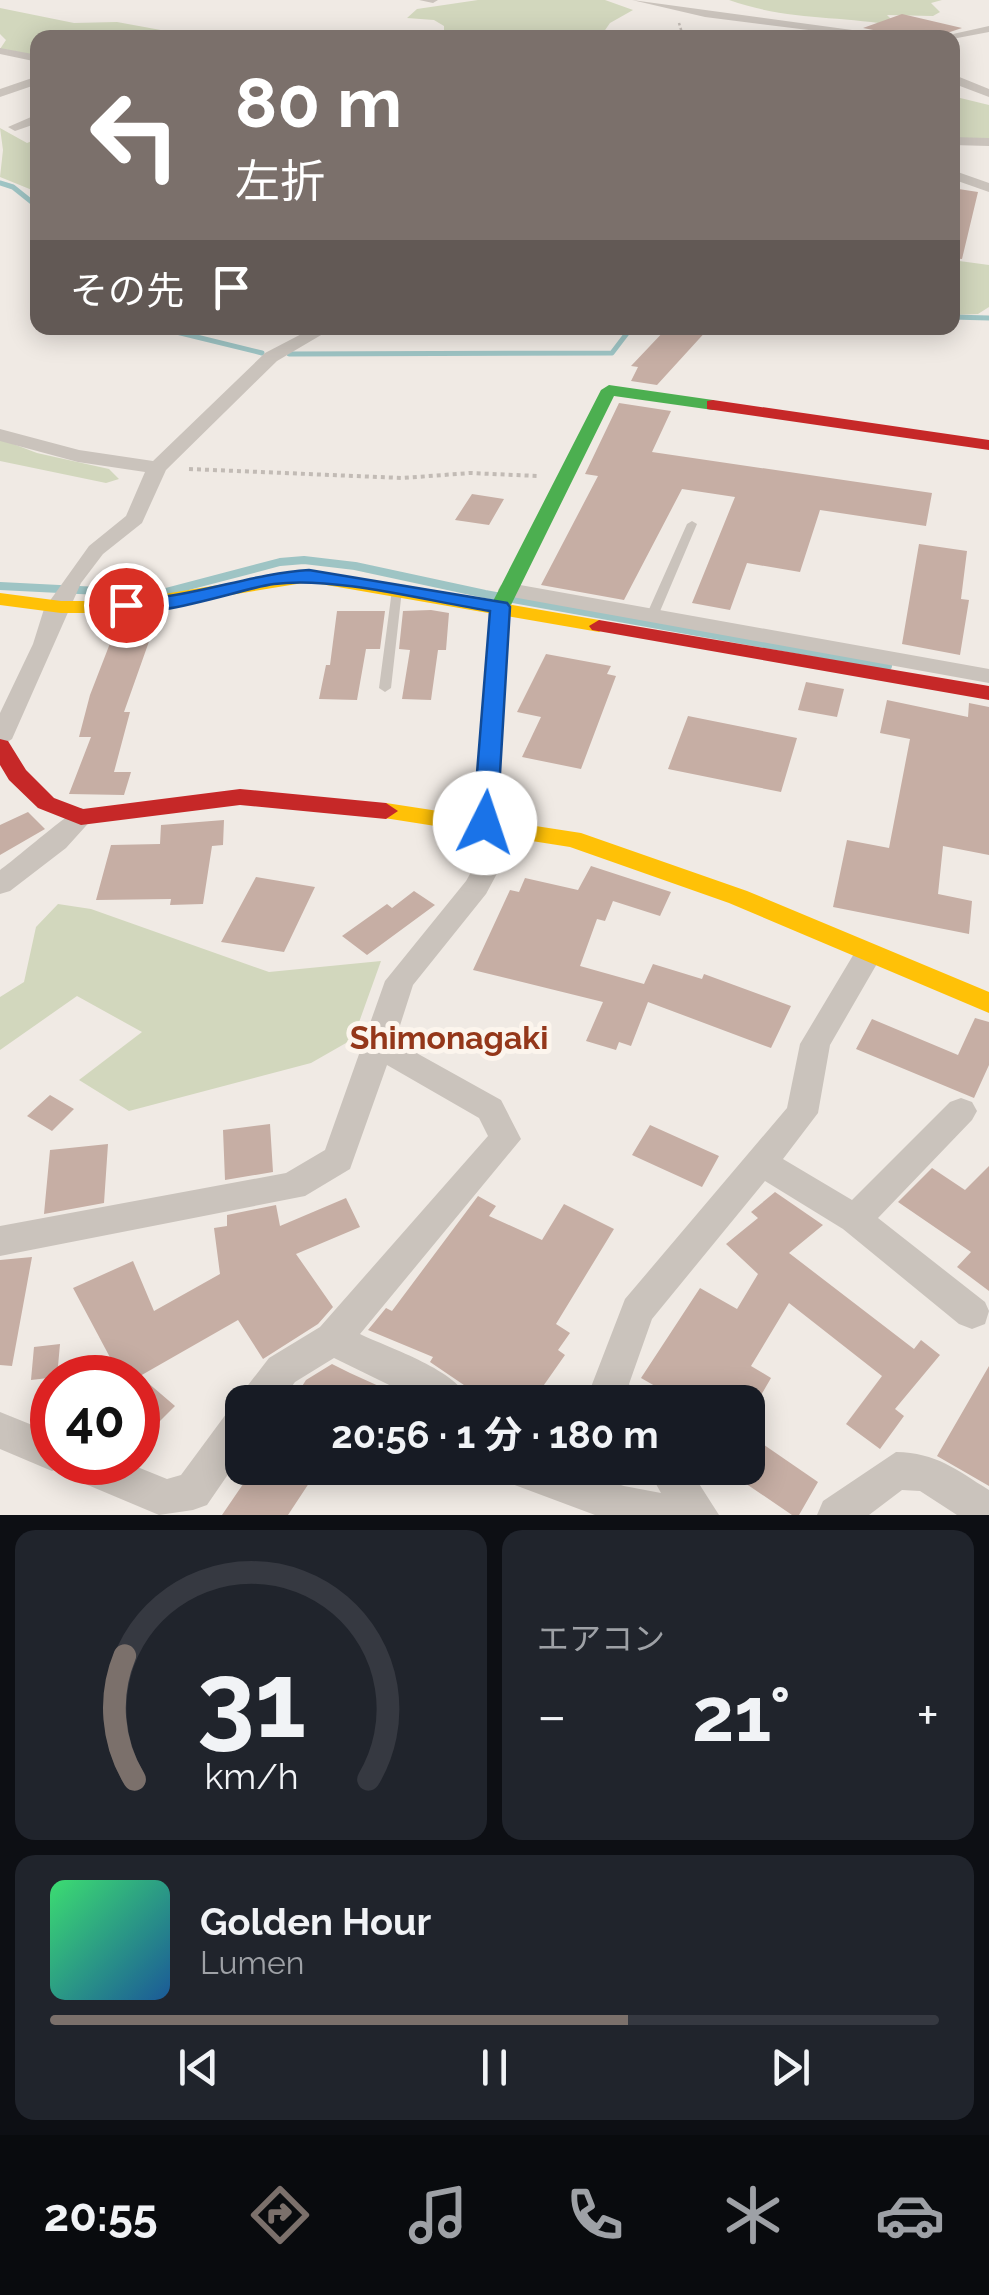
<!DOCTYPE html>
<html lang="ja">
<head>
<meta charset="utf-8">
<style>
	body { margin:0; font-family:Raleway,"Noto Sans JP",sans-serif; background:#20242c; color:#f1f3f6; height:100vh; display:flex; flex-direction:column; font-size:38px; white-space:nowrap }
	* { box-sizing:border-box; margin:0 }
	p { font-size:32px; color:#9ea1a6 }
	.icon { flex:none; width:55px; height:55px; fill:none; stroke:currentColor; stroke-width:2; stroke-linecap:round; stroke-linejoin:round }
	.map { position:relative; height:1515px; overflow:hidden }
	.side { display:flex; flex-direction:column; gap:15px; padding:15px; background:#0d0f14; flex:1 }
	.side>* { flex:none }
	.guide { position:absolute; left:30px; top:30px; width:930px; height:305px; border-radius:20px; box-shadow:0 5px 25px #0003; background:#7b706b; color:#fff; overflow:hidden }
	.speed { position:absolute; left:30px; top:1355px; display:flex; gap:20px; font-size:50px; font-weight:700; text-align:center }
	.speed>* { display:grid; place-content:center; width:130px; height:130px; border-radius:50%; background:#171b24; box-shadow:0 5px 25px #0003; line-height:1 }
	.speed .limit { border:15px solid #d22; background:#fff; color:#111 }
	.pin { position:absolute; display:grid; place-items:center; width:85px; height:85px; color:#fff; margin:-42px; border:5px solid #fff; border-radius:50%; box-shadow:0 2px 10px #0007 }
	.me { position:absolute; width:110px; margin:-55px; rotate:4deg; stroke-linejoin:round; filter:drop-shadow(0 0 8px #0008) }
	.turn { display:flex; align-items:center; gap:35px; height:210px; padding:0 40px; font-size:45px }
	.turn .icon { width:130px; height:130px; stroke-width:2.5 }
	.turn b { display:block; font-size:70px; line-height:85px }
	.then { display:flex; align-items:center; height:95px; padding:0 40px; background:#0003; gap:20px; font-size:38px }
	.big { font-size:75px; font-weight:700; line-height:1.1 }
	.side .card { flex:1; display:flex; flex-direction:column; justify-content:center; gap:15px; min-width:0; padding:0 35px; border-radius:20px; background:#20242c }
	.side .dial { align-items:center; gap:0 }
	.dial svg { height:260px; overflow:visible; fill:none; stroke:#363941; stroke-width:7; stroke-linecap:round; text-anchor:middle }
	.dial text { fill:#f1f3f6; stroke:none }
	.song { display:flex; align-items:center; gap:30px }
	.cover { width:120px; height:120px; border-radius:15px; background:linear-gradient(135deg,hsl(140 70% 55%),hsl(210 70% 35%)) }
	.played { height:10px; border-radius:5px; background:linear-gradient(90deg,#7b706b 65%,#363941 65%) }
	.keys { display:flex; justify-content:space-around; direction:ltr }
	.heat { display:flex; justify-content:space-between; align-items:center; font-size:55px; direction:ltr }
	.side .tiles { flex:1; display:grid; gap:15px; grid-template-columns:1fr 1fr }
	.card:last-child { grid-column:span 2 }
	.trip { position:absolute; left:225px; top:1385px; width:540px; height:100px; border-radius:20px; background:#171b24; box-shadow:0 5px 25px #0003; font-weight:700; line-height:100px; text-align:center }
	.tabs { display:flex; height:160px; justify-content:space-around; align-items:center; background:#090b0e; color:#9ea1a6 }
	.tabs .icon { width:70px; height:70px }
	.tabs .on { color:#7b706b }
	.tabs b { font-size:45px; color:#f1f3f6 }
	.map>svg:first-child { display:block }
</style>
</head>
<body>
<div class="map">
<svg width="989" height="1515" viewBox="0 0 989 1515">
	<rect width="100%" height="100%" fill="#f0eae4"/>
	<path fill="#d2d7bd" d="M478 0H605L633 10 610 23 603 33 613 38 440 37 444 36V26L434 20 407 18 417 9Z
		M729 0H942L931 3 940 12 933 16 887 15 898 26C838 15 788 21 729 0Z
		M0 8 74 23 117 22 199 37 38 38 37 57 0 49 6 40 0 34Z
		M952 96 989 105V139L953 138Z
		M0 128 27 143 37 139V192L0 177 3 150Z
		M952 260 989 265V307L978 314 953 315Z
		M0 439 37 453 109 469 119 479 106 483 0 461Z
		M58 904 91 909 269 972 381 961 353 1039 311 1063 129 1111 79 1080 142 1032 77 996 0 1050V997L24 982 36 927Z"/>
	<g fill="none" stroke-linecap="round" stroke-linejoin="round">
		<path stroke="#9ec4c4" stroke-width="5" d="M0 183 13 187 38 207
			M952 317 989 318
			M160 328 262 353
			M289 354 612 353 631 328"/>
		<path stroke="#9ec4c4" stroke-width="8" d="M0 586 158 594 280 562 304 560 355 566 485 594 888 666"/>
	</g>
	<path fill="#c6aea4" d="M902 14 962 28 932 38H914L863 28Z
		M952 188 978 192 962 259 952 258Z
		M667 328H709L657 385 631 381 638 367 631 366Z
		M619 403 671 411 652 452 932 493 926 526 820 510 800 572 747 563 730 610 692 603 735 497 682 489 624 600 541 585 598 476 585 474Z
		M472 494 504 499 489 525 455 520Z
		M919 544 967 551 961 599 969 600 960 655 902 644Z
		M431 610 449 613 446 650H438L431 700 402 699 410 650 399 649 403 611Z
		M337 611H385L380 649H366L357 700 319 699 326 665H330Z
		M114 633H152L124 712H130L114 772H131L124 795 69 794 91 737H79L90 695Z
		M546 654 611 666 607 674 616 676 581 769 522 757 541 717 517 712Z
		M806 682 844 689 837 717 798 710Z
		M887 700 968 717 969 703 989 707V855L943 846 938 894 972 901 969 934 833 907 847 840 889 848 910 739 880 733Z
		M688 716 797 738 781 792 668 769Z
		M28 812 45 829 0 855V825Z
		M224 820 223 845 212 846 203 904 170 905 171 899 96 900 111 845 160 844 161 825Z
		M591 866 671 892 660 916 613 901 605 921 597 919 580 966 644 984 653 964 702 979 704 974 791 1006 771 1048 648 1002 631 1046 619 1042 616 1050 586 1041 603 1002 473 970 510 890 519 892 525 878 578 890Z
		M256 877 315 887 284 952 221 942Z
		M414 891 435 905 367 955 342 936 387 904 392 908Z
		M975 1018 989 1022V1065L974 1098 856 1049 872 1019 958 1055Z
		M50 1095 74 1109 52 1131 27 1116Z
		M270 1124 273 1172 225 1180 223 1130Z
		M650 1125 719 1156 702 1187 632 1155Z
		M108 1144 104 1203 44 1214 50 1150Z
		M989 1166V1291L957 1267 971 1252 898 1202 932 1168 965 1190Z
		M775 1192 823 1225 789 1253 914 1349 921 1340 940 1355 895 1409 904 1416 880 1449 846 1424 882 1376 789 1303 751 1366 771 1378 757 1402H644L655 1386 641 1378 700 1288 737 1309 758 1274 726 1244 758 1218 751 1212Z
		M478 1196 496 1206 489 1216 542 1240 564 1204 614 1229 556 1324 570 1333 558 1350 565 1355 532 1402H489L430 1362 433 1357 368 1330 386 1308 392 1311Z
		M346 1198 360 1227 296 1254 333 1307 318 1324 263 1359 238 1320 140 1376 175 1406 138 1443V1377L121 1378 73 1288 133 1261 154 1311 220 1274 214 1228 227 1226V1215L276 1205 280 1226Z
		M32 1257 12 1366 0 1365V1260Z
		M60 1344 57 1377 31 1380 34 1347Z
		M332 1364 350 1373 414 1402H292L306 1380Z
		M989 1366V1486L937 1456Z
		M748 1434 818 1482 799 1515H792L723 1468H748Z
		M254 1468H319L288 1515H222Z"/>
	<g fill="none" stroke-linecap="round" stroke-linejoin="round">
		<path stroke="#c2bbb5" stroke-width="2.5" stroke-dasharray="2.5 2.5" stroke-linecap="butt" d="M679 23 683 36 691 38"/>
		<path stroke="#c2bbb5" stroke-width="4" stroke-dasharray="4 4" stroke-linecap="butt" d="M189 469 403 478 470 473 537 476"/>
		<path fill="#cac3bc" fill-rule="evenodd" d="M692 521 697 524 658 616 652 619 648 618 646 616 687 524Z
			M397 587 402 590 391 688 385 692 379 688 392 590Z"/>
		<path fill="#cac3bc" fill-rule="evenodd" d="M419 0H438L433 3Z
			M632 0 911 38H873L705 17Z
			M989 26V32L952 39 935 38Z
			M0 48 38 55V62L0 54Z
			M952 74 989 89V97L952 83Z
			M38 76V84L0 97V89Z
			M38 114V123L15 131 8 127Z
			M952 137 989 138V146L952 145Z
			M952 170 989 183V192L952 179Z
			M313 328H333L277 361 166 470 142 523 103 554 81 583 12 739 0 747V713L33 644 44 609 89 546 126 516 145 472 78 462 0 441V429L79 450 153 461 265 353Z
			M509 583 989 669V683L501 595 498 590 501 585Z
			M81 808 90 811 94 817 66 848 10 891 0 894V870C16 859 70 811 81 808Z
			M509 818 518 821 522 827 486 894 413 985 395 1041 501 1100 521 1139 360 1334C391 1349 458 1370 470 1402H424L334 1358 295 1382 280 1402H242V1454L207 1505 193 1510 159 1515 64 1475 61 1467 52 1471 0 1449V1412L52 1433V1462H125L167 1479 181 1475 229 1410 241 1405 245 1389 269 1358 320 1327 488 1136 479 1118 387 1065 350 1169 305 1196 0 1256V1226L286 1173 325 1150 385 981 466 881 500 821Z
			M868 944 878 947 882 955 830 1045 818 1113 783 1159 852 1200 950 1102 961 1098 972 1102 977 1111 972 1120 878 1218 985 1302 989 1311 985 1324 972 1329 959 1324 843 1229 765 1181 652 1319 629 1384 638 1402H598L591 1387 625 1299 787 1108 800 1044 858 947Z
			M896 1452C937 1453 955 1469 989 1490V1515H957L920 1491 902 1490 869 1515H817L823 1501Z
			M499 1468H570L624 1486 661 1493 647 1468H689L719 1515H595L504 1481Z"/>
		<path fill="#4caf50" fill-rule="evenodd" d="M609 385 713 400 721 405 713 410 614 396 510 607 497 823 493 829H477L473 823 490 607 601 390Z"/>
		<path fill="#ffc107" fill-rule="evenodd" d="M309 570 599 620 609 626 599 632 309 582 122 613H61L0 605V593L61 601H122Z
			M386 803 581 833 747 891 989 992V1013L729 903 570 847 378 817 374 811Z"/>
		<path fill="#c62828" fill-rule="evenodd" d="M713 400 989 440V450L707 409V401Z
			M599 620 989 686V700L592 630 589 626Z
			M0 739 8 741 26 770 54 798 83 809 240 789 386 803 398 811 386 819 240 805 81 825 38 808 9 780 0 765Z"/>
	</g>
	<path fill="#1a73e8" stroke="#114b97" stroke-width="2.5" d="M309 570 507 603 510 607 497 823 493 829 485 831 473 823 490 611C427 601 335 576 274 584 241 588 140 626 116 605 128 595 146 599 161 597 211 591 258 573 309 570Z"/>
	<g text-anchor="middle" stroke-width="10" stroke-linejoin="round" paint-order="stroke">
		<g font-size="32" font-weight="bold" fill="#94371a" stroke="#fcf5ed">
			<text x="449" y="1049">Shimonagaki</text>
		</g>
	</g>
</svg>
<div class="speed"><div class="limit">40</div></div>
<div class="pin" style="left:126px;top:605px;background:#d93025"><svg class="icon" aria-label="arrive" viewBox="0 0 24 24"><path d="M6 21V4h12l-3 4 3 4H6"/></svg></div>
<svg class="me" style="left:485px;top:823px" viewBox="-20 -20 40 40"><circle r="19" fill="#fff"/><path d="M0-13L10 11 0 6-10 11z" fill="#1a73e8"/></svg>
<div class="trip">20:56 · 1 分 · 180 m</div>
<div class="guide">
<div class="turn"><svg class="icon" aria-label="left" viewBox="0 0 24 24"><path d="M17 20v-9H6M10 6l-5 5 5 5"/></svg><div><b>80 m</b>左折</div></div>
<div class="then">その先<svg class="icon" aria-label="arrive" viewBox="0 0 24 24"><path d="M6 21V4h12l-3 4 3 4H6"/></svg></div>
</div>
</div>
<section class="side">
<div class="tiles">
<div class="card dial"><svg viewBox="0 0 100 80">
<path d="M14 69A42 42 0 1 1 86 69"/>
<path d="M14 69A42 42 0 0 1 11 31" stroke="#7b706b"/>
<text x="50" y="56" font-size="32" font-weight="700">31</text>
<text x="50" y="72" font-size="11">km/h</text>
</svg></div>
<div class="card"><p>エアコン</p>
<div class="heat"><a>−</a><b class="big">21°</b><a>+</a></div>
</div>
<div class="card">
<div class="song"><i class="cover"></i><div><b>Golden Hour</b><p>Lumen</p></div></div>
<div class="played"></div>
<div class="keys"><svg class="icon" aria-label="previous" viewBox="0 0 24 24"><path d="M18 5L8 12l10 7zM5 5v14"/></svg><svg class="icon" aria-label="pause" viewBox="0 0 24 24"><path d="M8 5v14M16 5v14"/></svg><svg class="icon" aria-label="next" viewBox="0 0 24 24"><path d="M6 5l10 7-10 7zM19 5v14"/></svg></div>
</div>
</div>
</section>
<nav class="tabs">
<b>20:55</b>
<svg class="icon on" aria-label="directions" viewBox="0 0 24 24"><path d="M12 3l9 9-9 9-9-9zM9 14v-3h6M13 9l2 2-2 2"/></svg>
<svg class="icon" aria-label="music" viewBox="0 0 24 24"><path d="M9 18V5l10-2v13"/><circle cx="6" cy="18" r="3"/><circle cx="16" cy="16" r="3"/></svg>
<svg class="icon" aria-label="phone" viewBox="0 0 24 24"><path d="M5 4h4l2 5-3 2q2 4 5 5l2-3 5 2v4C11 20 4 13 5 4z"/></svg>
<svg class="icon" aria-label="climate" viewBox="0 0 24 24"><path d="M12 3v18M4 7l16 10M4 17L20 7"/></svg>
<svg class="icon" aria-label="car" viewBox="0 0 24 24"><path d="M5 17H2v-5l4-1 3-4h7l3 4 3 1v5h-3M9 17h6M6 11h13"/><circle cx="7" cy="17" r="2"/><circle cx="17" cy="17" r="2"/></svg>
</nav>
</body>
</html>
